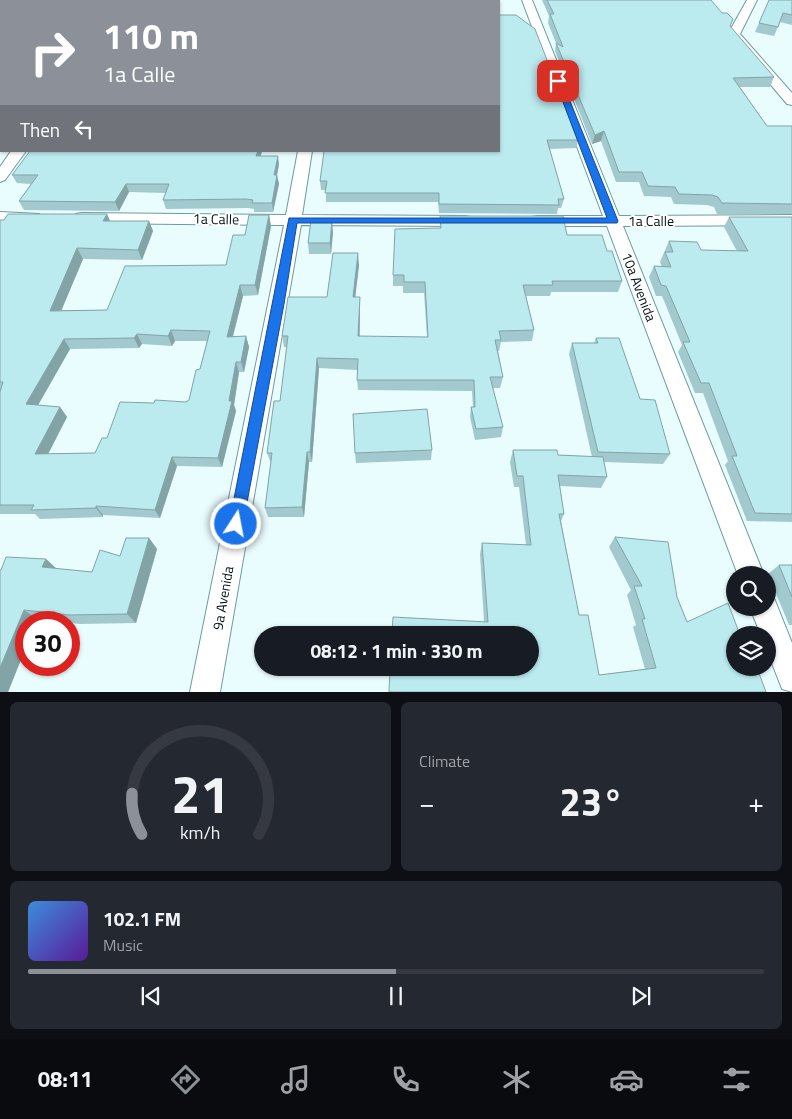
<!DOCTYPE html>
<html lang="en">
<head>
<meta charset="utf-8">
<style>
	body { margin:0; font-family:"Titillium Web",sans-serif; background:#242831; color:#f1f3f6; height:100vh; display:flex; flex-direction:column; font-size:19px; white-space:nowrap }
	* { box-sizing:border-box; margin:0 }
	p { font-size:16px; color:#9ea1a6 }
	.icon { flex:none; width:28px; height:28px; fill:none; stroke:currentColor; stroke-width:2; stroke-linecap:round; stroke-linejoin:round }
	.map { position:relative; height:692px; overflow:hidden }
	.panel { display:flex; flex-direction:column; gap:10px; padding:10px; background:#0d0f14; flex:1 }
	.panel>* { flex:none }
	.banner { position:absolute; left:0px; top:0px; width:500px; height:152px; box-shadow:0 1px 4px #0004; background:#8c9099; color:#fff; overflow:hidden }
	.tools { position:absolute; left:726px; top:566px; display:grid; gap:10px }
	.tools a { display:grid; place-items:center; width:50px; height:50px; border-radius:50%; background:#171b24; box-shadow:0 1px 4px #0004; font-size:25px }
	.speed { position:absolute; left:15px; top:611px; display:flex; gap:10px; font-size:25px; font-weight:700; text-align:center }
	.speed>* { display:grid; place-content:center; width:65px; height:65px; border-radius:50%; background:#171b24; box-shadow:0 1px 4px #0004; line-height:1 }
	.speed .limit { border:8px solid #d22; background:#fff; color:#111 }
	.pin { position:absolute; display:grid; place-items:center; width:42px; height:42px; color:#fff; margin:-21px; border-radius:10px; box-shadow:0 2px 8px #0006 }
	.me { position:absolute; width:55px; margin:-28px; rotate:11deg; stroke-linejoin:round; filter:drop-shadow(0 0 4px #0008) }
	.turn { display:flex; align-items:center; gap:18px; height:105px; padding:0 20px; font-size:22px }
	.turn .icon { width:65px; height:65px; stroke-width:2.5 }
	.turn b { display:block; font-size:35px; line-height:42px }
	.then { display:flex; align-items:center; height:48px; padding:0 20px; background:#0003; gap:10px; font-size:19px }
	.big { font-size:38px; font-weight:700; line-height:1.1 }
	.panel .tile { flex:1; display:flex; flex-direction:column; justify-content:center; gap:8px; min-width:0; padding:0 18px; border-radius:8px; background:#242831 }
	.panel .dial { align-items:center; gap:0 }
	.dial svg { height:130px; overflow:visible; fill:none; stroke:#363941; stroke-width:7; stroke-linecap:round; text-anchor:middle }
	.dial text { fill:#f1f3f6; stroke:none }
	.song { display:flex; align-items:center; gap:15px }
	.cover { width:60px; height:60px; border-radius:8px; background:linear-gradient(135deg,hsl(210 70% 55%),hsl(270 70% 35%)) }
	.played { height:5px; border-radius:2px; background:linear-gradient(90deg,#8c9099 50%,#363941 50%) }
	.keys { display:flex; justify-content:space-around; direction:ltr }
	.heat { display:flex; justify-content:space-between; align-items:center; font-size:28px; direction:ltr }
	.panel .tiles { flex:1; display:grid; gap:10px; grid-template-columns:1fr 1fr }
	.tile:last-child { grid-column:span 2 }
	.trip { position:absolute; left:254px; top:626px; width:285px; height:50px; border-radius:25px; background:#171b24; box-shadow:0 1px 4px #0004; font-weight:700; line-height:50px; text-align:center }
	.dock { display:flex; height:80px; justify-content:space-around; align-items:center; background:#090b0e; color:#9ea1a6 }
	.dock .icon { width:35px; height:35px }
	.dock .active { color:#8c9099 }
	.dock b { font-size:22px; color:#f1f3f6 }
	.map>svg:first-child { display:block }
</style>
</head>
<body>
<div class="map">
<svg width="792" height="692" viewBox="0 0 792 692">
	<rect width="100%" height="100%" fill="#e9fcfe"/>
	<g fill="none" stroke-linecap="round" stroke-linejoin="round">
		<g stroke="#6d9ba0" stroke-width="2">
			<path id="minor" d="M522 0H532L619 216 792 215V225L623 226 764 575H738L607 226H537L531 225 529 221 531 217 537 216H603Z
				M747 0H757L740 34 792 93V105L787 104 728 34Z
				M0 85H1V93H0Z
				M11 151H26L5 180 0 182V167Z
				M298 151H312L302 215 465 216 471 217 473 221 471 225 465 226 301 225 220 692H190L284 225 82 223 76 222 74 218 76 214 82 213 286 215Z
				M0 212 39 214 41 218 39 222H0Z
				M768 596 774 598 792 643V692L782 689 768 653V635H761L750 608H768Z"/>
		</g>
		<use href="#minor" fill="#fff" fill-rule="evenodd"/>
	</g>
	<path fill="#a1c9ce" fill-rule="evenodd" d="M542 0H711L730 26 774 77 770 87H740L767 126H792V214H717L714 207 707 205 674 204 671 197 644 196 639 182H616L601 141 592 144 555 51 556 43 548 23 549 16Z
		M769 0H792V25L780 22 774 36 755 32Z
		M499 15 578 140 576 148 549 149 564 199 561 208H558L557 214 439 213 438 202H326V190H321L320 181Z
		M0 109H1V150H0Z
		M30 151H262L261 156 279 164 277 175 279 184 273 212H254V209L248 208 166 209 163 200 166 193 129 192 119 211 24 210 19 201 31 184 17 183 12 175Z
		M269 215 271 226 258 295 243 296 233 337 246 336 249 347 244 372H239L234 405 236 411 222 467 177 466 160 518 103 515V517L40 519 35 514H0V220L110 221H149L153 231 142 260 83 259 61 310H107L226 265 245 235ZM175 341H207L200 369 189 400 186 402 154 403 107 438 95 453 48 454 67 417 60 407 38 405 70 349 139 348 142 344 172 346Z
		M440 216 567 235 607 251 622 281 618 292H551L550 296H526L534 330 532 341 501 342 499 351H498L503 377 500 388H493L503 427 501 437 475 440 470 417 471 407H473L472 391 358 390 357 380V370L319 368 312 462H309L304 517H268L265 508 271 463 267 453 280 401 287 347H284L282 336 327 297 359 265 355 297 360 308V337H427L424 293H403V286H393V275L440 228Z
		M729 217H792V522L747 521 725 465 728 461 703 393H695L678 352 682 345 662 296H656L649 277 654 266 662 267 660 262 669 241 701 250 737 251 724 227Z
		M333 232 331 254H309L308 243Z
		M596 338 640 399 670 454 663 464 604 462 607 477 601 488 560 486 564 514 561 521 579 615 599 675 645 669 633 627 636 625 627 595 631 590 609 547 615 537 677 597 687 622 735 668 389 692 484 622 480 554 482 543 526 545 519 487H514L510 462 513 450 558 455 592 457 569 354 572 343H594Z
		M432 450 431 460 356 463 355 453Z
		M149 538 157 549 136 623 80 624 37 619 26 622V647L8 692H0V570L46 559 56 569 92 572 120 556Z
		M779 565H792V625H789L768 574Z"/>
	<path fill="#83a4a7" d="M413 0H456L449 1H406Z
		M0 69H1V78H0Z
		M604 131 601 141 592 144 595 135Z
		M258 151H262L258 164 256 156Z
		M278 156 279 164 277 175 279 184 273 212 272 203 274 175Z
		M126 184 129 192 119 211 115 202Z
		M107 214 112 225 103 221Z
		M269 215 271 226 258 295 255 285Z
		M332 220 333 232 331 254 330 243Z
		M149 221 153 231 142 260 138 250Z
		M77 248 83 259 57 321 50 311Z
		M358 253 359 265 354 308 353 297Z
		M240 285 243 296 230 347 227 337Z
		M360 297V308L359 348 358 336Z
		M171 330 175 341 172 346 168 336Z
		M137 334 142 344 139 348 134 338Z
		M246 336 249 347 244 372 241 362Z
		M64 339 70 349 33 414 26 404Z
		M317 358 319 368 312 462 310 452Z
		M236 362 239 372 234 405 236 411 222 467 218 458Z
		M60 407 67 417 43 464 35 454Z
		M307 452 309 462 304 517 302 507Z
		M172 457 177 466 160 518 155 510Z
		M96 506 103 515V517L96 508Z
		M149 538 157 549 136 623 127 614Z
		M46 559 57 569 42 567Z
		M24 610 37 619 36 622H26V647L8 692H0V668Z"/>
	<path fill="#bbeaef" stroke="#83a4a7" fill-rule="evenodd" d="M0 0H413L406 1H1V69H0Z
		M547 0H711L722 13H727L733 19 730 26 774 77 733 78 767 126H792V204L722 203 718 197 712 195 679 194 675 187 648 186 642 172H619L604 131 595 135 556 43 563 47 550 14H554Z
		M769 0H792V15L783 13 778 27 759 23Z
		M499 15H516L535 29 578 140H547L564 199H558L559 205 439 204V193H325L327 181H320L324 151H499Z
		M0 109H1V141H0Z
		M30 151H258L256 156H278L274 175H277L272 203H252L253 200 246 199 163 200 169 184H126L115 202 19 201 38 175H12Z
		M8 214H107L103 221H149L138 250 77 248 50 311 107 310 125 266 226 265 233 235H245L249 215H269L255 285H240L227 337 246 336 241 362H236L229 401H232L218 458 172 457 155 510 96 506V508L31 510 34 505H0V392L3 382H0V220H4ZM171 330 210 331 200 369 196 370 189 400 186 402 155 400 154 403 120 402 107 438H102L95 453 35 454 60 407 26 404 64 339 134 338 137 334 168 336Z
		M440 216H563L567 235H602L607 251H612L622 281H552L553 285H523L534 330 499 331 501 340H495L503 377H490L503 427 476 429 471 407H475L474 380H357L358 359 317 358 310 452H307L302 507 265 508 272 453H267L274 401H280L288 336H282L288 297H327L333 253H358L353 297H360L358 336 428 337 425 282H404V275H393L395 229 441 228Z
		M729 217H792V514L755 513 732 456H737L709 383H701L683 342H690L666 286 661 285 654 266 671 267 665 252H673L669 241 697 242 701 250 748 251Z
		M311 220H332L330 243H308Z
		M596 338H619L640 399 655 400 670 454 598 452 572 343H598Z
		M427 409 432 450 355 453 353 414Z
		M513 450H557L558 455 603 457 607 477 558 475 564 514H559L579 615H588L599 675 656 668 642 619H645L634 586H642L615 537 668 542 677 597 687 622 728 603 740 635H735V668H757L766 692H389L390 668H530V635H392L393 617 488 622 482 543 531 545 523 476H517Z
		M126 538H149L127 614 69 615 24 610 0 668V570H1L6 557 46 559 42 567 92 572 100 550 120 556Z
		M779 565H792V597Z"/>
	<path fill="#1a73e8" stroke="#114b97" d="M558 79 562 81 618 221 617 223H297L284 304 243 524 241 529 236 531 231 529 229 524 289 218H607L555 81Z"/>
	<g text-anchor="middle" stroke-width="4" stroke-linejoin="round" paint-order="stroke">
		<g font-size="14" fill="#031416" stroke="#fff">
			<text transform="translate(216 219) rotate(1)" y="5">1a Calle</text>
			<text x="651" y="226">1a Calle</text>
			<text transform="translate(639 287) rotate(69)" y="5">10a Avenida</text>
			<text transform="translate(223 598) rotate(-80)" y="5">9a Avenida</text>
		</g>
	</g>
</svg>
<div class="tools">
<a><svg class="icon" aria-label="search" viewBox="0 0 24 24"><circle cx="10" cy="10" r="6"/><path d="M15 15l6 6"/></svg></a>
<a><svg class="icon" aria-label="layers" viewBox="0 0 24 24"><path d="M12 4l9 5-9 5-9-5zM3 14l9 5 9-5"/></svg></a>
</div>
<div class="speed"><div class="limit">30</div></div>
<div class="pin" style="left:558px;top:81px;background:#d93025"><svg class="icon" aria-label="arrive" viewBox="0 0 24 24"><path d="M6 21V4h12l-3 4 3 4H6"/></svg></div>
<svg class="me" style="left:236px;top:524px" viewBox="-20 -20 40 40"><circle r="17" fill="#1a73e8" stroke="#fff" stroke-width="3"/><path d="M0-11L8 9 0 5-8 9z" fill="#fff"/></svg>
<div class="trip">08:12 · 1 min · 330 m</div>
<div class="banner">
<div class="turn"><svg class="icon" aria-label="right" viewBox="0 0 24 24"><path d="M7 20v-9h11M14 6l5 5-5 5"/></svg><div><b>110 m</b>1a Calle</div></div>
<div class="then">Then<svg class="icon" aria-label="left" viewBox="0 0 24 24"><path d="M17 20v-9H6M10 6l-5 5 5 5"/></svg></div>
</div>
</div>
<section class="panel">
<div class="tiles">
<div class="tile dial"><svg viewBox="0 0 100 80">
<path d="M14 69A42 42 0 1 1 86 69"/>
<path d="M14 69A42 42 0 0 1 8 44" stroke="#8c9099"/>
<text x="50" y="56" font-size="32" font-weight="700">21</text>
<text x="50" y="72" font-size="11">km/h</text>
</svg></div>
<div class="tile"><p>Climate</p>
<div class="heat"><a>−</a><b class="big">23°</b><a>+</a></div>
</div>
<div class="tile">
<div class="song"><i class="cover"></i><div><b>102.1 FM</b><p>Music</p></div></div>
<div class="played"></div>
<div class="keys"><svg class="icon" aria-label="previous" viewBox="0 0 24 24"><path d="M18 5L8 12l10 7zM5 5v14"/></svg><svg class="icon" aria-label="pause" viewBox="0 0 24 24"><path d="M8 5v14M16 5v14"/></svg><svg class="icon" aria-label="next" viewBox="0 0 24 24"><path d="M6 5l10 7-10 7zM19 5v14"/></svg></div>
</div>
</div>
</section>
<nav class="dock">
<b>08:11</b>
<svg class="icon active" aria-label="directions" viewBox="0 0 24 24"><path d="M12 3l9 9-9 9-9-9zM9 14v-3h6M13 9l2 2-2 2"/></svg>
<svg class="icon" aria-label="music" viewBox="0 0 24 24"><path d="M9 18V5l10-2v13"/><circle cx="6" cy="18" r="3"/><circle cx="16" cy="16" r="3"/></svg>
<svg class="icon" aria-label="phone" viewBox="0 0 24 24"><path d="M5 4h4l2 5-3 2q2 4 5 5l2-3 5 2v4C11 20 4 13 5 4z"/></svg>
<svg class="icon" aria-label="climate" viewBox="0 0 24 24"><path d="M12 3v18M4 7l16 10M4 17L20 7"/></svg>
<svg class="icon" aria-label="car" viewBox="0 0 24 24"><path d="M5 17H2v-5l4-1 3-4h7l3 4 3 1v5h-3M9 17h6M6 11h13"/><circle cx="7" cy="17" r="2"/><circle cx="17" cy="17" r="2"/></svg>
<svg class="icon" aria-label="filters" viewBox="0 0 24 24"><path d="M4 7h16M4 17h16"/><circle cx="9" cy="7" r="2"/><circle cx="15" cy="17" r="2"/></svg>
</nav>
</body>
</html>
